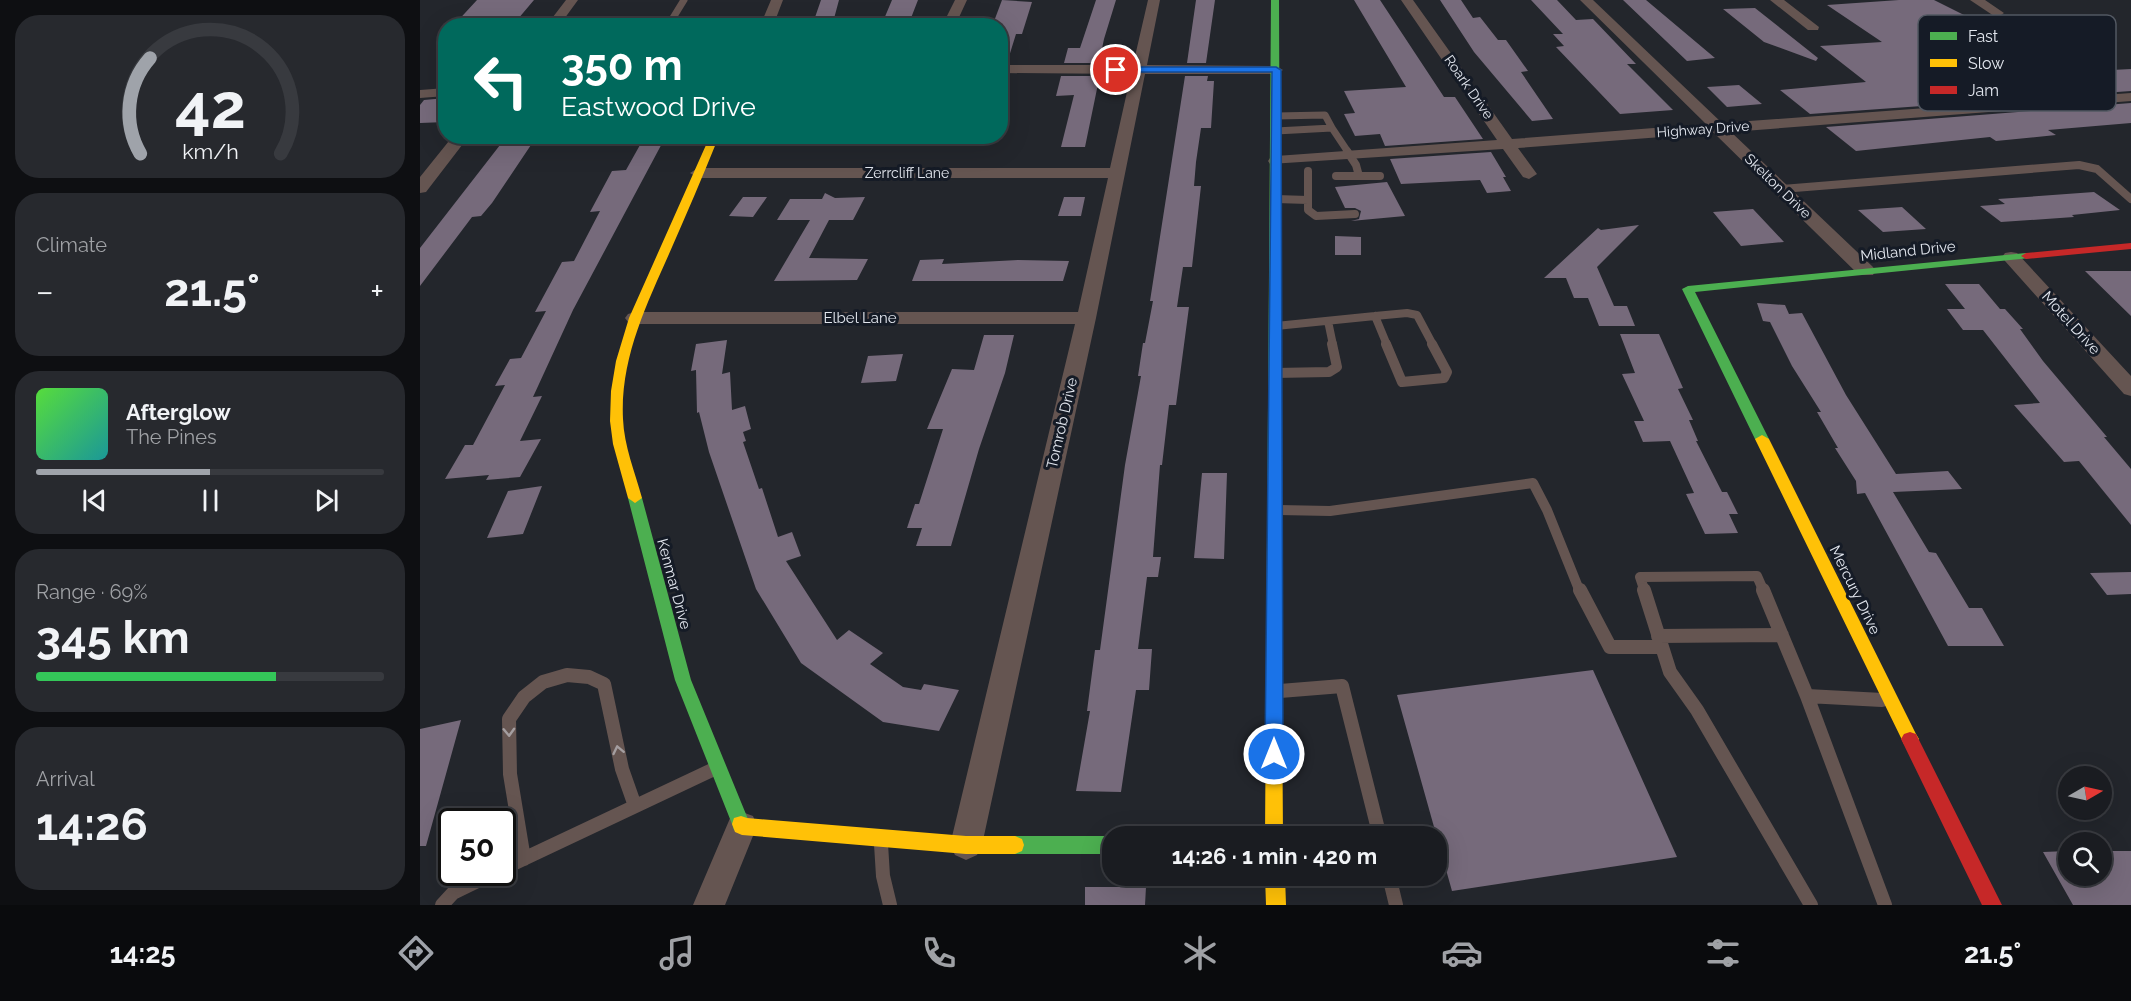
<!DOCTYPE html>
<html lang="en">
<head>
<meta charset="utf-8">
<style>
	body { margin:0; font-family:Raleway,sans-serif; background:#27292e; color:#f1f3f6; height:100vh; display:flex; flex-direction:column; font-size:22px; white-space:nowrap }
	* { box-sizing:border-box; margin:0 }
	p { font-size:20px; color:#9fa1a5 }
	.icon { flex:none; width:33px; height:33px; fill:none; stroke:currentColor; stroke-width:2; stroke-linecap:round; stroke-linejoin:round }
	.map { position:relative; flex:1; overflow:hidden }
	.panel { display:flex; flex-direction:column; gap:15px; padding:15px; background:#0e0f12; width:420px }
	.panel>* { flex:none }
	.banner { position:absolute; left:18px; top:18px; width:570px; height:126px; border-radius:24px; box-shadow:0 6px 24px #0002,0 0 0 2px #383a3f; background:#00695c; color:#fff; overflow:hidden }
	.needle { width:39px; rotate:81deg }
	.controls { position:absolute; left:1638px; top:766px; display:grid; gap:12px }
	.controls a { display:grid; place-items:center; width:54px; height:54px; border-radius:50%; background:#1a1c21; box-shadow:0 6px 24px #0002,0 0 0 2px #383a3f; font-size:30px }
	.speed { position:absolute; left:18px; top:808px; display:flex; gap:12px; font-size:30px; font-weight:700; text-align:center }
	.speed>* { display:grid; place-content:center; width:78px; height:78px; border-radius:50%; background:#1a1c21; box-shadow:0 6px 24px #0002,0 0 0 2px #383a3f; line-height:1 }
	.speed .limit { border:3px solid #111; border-radius:9px; background:#fff; color:#111 }
	.pin { position:absolute; display:grid; place-items:center; width:51px; height:51px; color:#fff; margin:-26px; border:3px solid #fff; border-radius:50%; box-shadow:0 2px 6px #0007 }
	.me { position:absolute; width:66px; margin:-33px; rotate:0deg; stroke-linejoin:round; filter:drop-shadow(0 0 4px #0008) }
	.turn { display:flex; align-items:center; gap:21px; height:126px; padding:0 24px; font-size:27px }
	.turn .icon { width:78px; height:78px; stroke-width:2.5 }
	.turn b { display:block; font-size:42px; line-height:51px }
	.big { font-size:45px; font-weight:700; line-height:1.1 }
	.panel .tile { flex:1; display:flex; flex-direction:column; justify-content:center; gap:9px; min-width:0; padding:0 21px; border-radius:24px; background:#27292e }
	.panel .dial { align-items:center; gap:0 }
	.dial svg { height:156px; overflow:visible; fill:none; stroke:#383a3f; stroke-width:7; stroke-linecap:round; text-anchor:middle }
	.dial text { fill:#f1f3f6; stroke:none }
	.song { display:flex; align-items:center; gap:18px }
	.cover { width:72px; height:72px; border-radius:9px; background:linear-gradient(135deg,hsl(110 70% 55%),hsl(180 70% 35%)) }
	.played { height:6px; border-radius:3px; background:linear-gradient(90deg,#9fa3aa 50%,#383a3f 50%) }
	.keys { display:flex; justify-content:space-around; direction:ltr }
	.heat { display:flex; justify-content:space-between; align-items:center; font-size:33px; direction:ltr }
	.charge { height:9px; border-radius:4px; background:linear-gradient(90deg,#34c759 69%,#383a3f 0) }
	.trip { position:absolute; left:682px; top:826px; width:345px; height:60px; border-radius:24px; background:#1a1c21; box-shadow:0 6px 24px #0002,0 0 0 2px #383a3f; font-weight:700; line-height:60px; text-align:center }
	.tab-bar { display:flex; height:96px; justify-content:space-around; align-items:center; background:#0a0b0d; color:#9fa1a5 }
	.tab-bar .icon { width:42px; height:42px }
	.tab-bar .current { color:#9fa3aa }
	.tab-bar b { font-size:27px; color:#f1f3f6 }
	main { display:flex; flex:1; min-height:0 }
	.map>svg:first-child { display:block }
</style>
</head>
<body>
<main>
<section class="panel">
<div class="tile dial"><svg viewBox="0 0 100 80">
<path d="M14 69A42 42 0 1 1 86 69"/>
<path d="M14 69A42 42 0 0 1 19 20" stroke="#9fa3aa"/>
<text x="50" y="56" font-size="32" font-weight="700">42</text>
<text x="50" y="72" font-size="11">km/h</text>
</svg></div>
<div class="tile"><p>Climate</p>
<div class="heat"><a>−</a><b class="big">21.5°</b><a>+</a></div>
</div>
<div class="tile">
<div class="song"><i class="cover"></i><div><b>Afterglow</b><p>The Pines</p></div></div>
<div class="played"></div>
<div class="keys"><svg class="icon" aria-label="previous" viewBox="0 0 24 24"><path d="M18 5L8 12l10 7zM5 5v14"/></svg><svg class="icon" aria-label="pause" viewBox="0 0 24 24"><path d="M8 5v14M16 5v14"/></svg><svg class="icon" aria-label="next" viewBox="0 0 24 24"><path d="M6 5l10 7-10 7zM19 5v14"/></svg></div>
</div>
<div class="tile"><p>Range · 69%</p><b class="big">345 km</b><div class="charge"></div></div>
<div class="tile"><p>Arrival</p><b class="big">14:26</b></div>
</section>
<div class="map">
<svg width="1711" height="905" viewBox="0 0 1711 905">
	<rect width="100%" height="100%" fill="#23262c"/>
	<path fill="#766a7b" d="M57 0H114L92 26H33Z
		M401 0H419L412 26H392Z
		M472 0H498L491 18 464 19Z
		M582 0 612 2 602 34H596L587 63H580V24H573Z
		M676 0H696L684 39 679 63H644L648 48H660Z
		M776 0H795L786 63H767Z
		M934 0H960L1024 97H1035L1063 139 965 146 960 134 935 136 924 114 935 113 924 91 986 87Z
		M1020 0H1041L1053 18 1060 17 1078 40H1086L1108 71 1101 72 1133 119 1112 121 1054 52Z
		M1111 0H1137L1156 20 1173 19 1216 64H1207L1253 110 1200 114 1136 47 1144 46 1133 34H1143Z
		M1203 0H1226L1295 58 1267 61Z
		M1479 0H1514L1580 33 1674 27 1645 42 1692 70 1711 69V91L1390 114 1360 90 1446 82 1400 46 1462 42 1407 5Z
		M1335 8 1398 58 1396 61 1344 42 1303 9Z
		M641 76H677L675 84H678L665 147H641L654 95 636 96Z
		M765 76H788L787 81H794L791 128H781L776 162 774 186H781L772 267H763L757 307H769L756 405H749L742 465H740L733 557H741L738 577H727L718 649H732L729 690H716L701 792 656 791 670 711H667L675 650H680L705 465 721 376H718L723 343H725L733 301H730Z
		M1319 85 1342 104 1307 107 1287 87Z
		M26 98V122L0 123V105L4 100Z
		M1711 103V123L1628 130 1636 135 1576 141 1570 137 1436 151 1406 127Z
		M87 136H117L72 203 61 216 52 217 0 286V248Z
		M225 136H246L153 310 113 397 122 396 100 441 121 439 100 477 66 480 69 475 25 479 45 445H53L85 385 75 386 90 359 101 358 126 311 115 312 142 262 154 261 180 211 170 212 192 171 206 170Z
		M1071 152 1086 177H1083L1091 191 1067 193 1060 180 981 184 970 159Z
		M967 182 985 216 931 221 939 219 941 211 935 208H925L915 187Z
		M1674 192 1700 210 1652 215 1654 217 1581 222 1560 206 1585 204 1578 199Z
		M405 193 415 198 445 197 433 220H409L389 258 448 259 437 280 354 281 390 220H357L370 199H402Z
		M323 197H347L333 217 309 216Z
		M644 197H665L661 216H638Z
		M1482 207 1506 229 1463 232 1438 210Z
		M1333 209 1364 242 1321 246 1293 212Z
		M1219 225 1177 267 1194 306H1207L1215 326H1179L1168 298H1154L1146 278H1124L1178 228 1181 230Z
		M915 236 941 237V255H915Z
		M524 259 522 264 598 260 649 261 643 281H492L500 260Z
		M1665 271H1711V316Z
		M1525 284H1559L1580 309H1585L1603 329H1600L1623 361 1687 437H1684L1711 469V525L1659 461 1644 462 1594 405 1620 403 1563 330H1543L1527 309H1545Z
		M1337 303 1365 305 1369 314 1382 313 1426 395 1476 474 1528 471 1542 489 1473 492 1509 552 1516 553 1549 608H1562L1584 646H1528L1445 493 1437 494 1436 481 1415 448H1418L1397 412H1401L1372 366 1350 322 1343 321Z
		M1200 334H1239L1263 388 1258 389 1273 420H1269L1278 441H1276L1302 492H1307L1318 514H1309L1318 533 1285 534 1266 494 1274 493 1250 441 1223 442 1214 421H1224L1202 374 1215 373Z
		M564 335H594L585 373 559 449 531 546H496L502 528H487L495 504H499L523 429H507L532 369 554 370Z
		M307 340 302 374 310 372 312 410 325 406 331 429 323 432 326 441 323 442 339 489 342 488 358 537 372 532 381 556 366 561 417 640 429 630 463 653 450 664 483 687 501 690 504 684 539 690 519 731 463 722 381 663 336 589 289 452 279 412 277 413 276 370 271 371 276 344Z
		M483 354 476 381 441 383 448 356Z
		M782 473H807L804 559 774 558Z
		M122 486 103 534 67 538 88 491Z
		M1711 572V594L1687 595 1670 573Z
		M1173 670 1257 857 1032 891 977 695Z
		M41 720 6 846H0V729Z
		M1648 851V876H1682V851H1711V905H1653L1623 852Z
		M665 887H726L725 905H665Z"/>
	<g fill="none" stroke-linecap="round" stroke-linejoin="round">
		<path stroke="#655551" stroke-width="7" d="M248 26 264 0
			M856 116 905 115 912 128
			M856 131 912 128 928 152"/>
		<path stroke="#655551" stroke-width="8" d="M888 171V200
			M916 176H939L936 165 927 151
			M939 176H960
			M1362 189 1659 165 1677 169 1711 199
			M856 199 888 200V210L896 216 935 214
			M955 316 967 345
			M955 316 987 313 997 315 1013 345
			M908 321 913 345
			M856 326 955 316"/>
		<path stroke="#655551" stroke-width="10" d="M966 344 982 382 1024 378 1027 372 1012 344
			M855 373 909 372 917 367 912 344
			M859 510 910 511 1113 483 1127 510 1160 592
			M1225 592 1220 577 1337 576 1344 592"/>
		<path stroke="#655551" stroke-width="14" d="M1160 590 1190 647H1242
			M1224 590 1250 672 1277 710 1391 905
			M1343 590 1387 696 1465 905
			M1238 636 1362 635
			M860 691 922 686 960 837
			M1387 696 1462 700
			M461 844 463 876 470 905
			M104 859 90 774 89 719 104 697 123 682 147 675 169 677 184 684 202 769 215 806
			M82 869 292 770
			M969 876 976 905
			M22 905 33 893 74 873"/>
		<path fill="#655551" fill-rule="evenodd" d="M146 0H158L139 26H126Z
			M351 0H363L353 26H340Z
			M535 0H547L535 26H522Z
			M728 0H740L727 65 856 66 863 70 856 74H725L676 318 562 845 557 855 546 860 535 855 530 845 655 324H215L208 322 205 318 208 314 215 312H658L688 178H278L270 173 278 168H690L711 74 580 73V65H713Z
			M981 0H993L1092 139 1286 124 1160 0H1173L1302 123 1711 93V101L1311 132 1453 267 1455 271 1453 275H1439L1294 133 1098 148 1117 174 1109 179 1103 177 1083 149 850 164 848 161 850 158 856 156 1077 140Z
			M1350 0H1364L1399 27 1398 30H1388Z
			M1550 0H1565L1584 13 1578 17 1574 16Z
			M26 88V96L0 98V90Z
			M33 136H49L6 192 0 193V177Z
			M1591 252 1597 253 1711 376V396L1704 394 1585 261 1582 257 1585 253Z
			M322 812 333 816 337 826 305 905H273L311 816Z"/>
		<path fill="#4caf50" fill-rule="evenodd" d="M851 0H859L861 542 859 546H849L847 542Z
			M1606 253 1611 256 1610 258 1275 292 1349 439 1342 443 1335 439 1262 289 1268 286Z
			M215 493 222 498 271 680 330 824 328 830 321 832 314 830 312 824 255 680 208 498Z
			M595 836H693L695 837H693V854H595L588 851 586 845 588 839Z"/>
		<path fill="#ffc107" fill-rule="evenodd" d="M290 136H299C283 176 266 215 249 254 226 306 200 359 203 419 204 446 215 472 222 498L215 503 208 498 193 444 190 421 191 391 196 361 209 318Z
			M1342 435 1349 439 1496 734 1499 739 1496 744 1490 746 1484 744 1335 439Z
			M854 537 859 538 861 542 863 837H845L847 542 849 538Z
			M321 816 327 818 546 836H595L602 839 604 845 602 851 595 854H546L322 835 315 832 312 824 314 818Z
			M845 876H865L866 905H846Z"/>
		<path fill="#c62828" fill-rule="evenodd" d="M1711 243V249L1606 259 1601 256 1606 253Z
			M1490 732 1496 734 1582 905H1562L1481 739 1484 734Z"/>
	</g>
	<defs><path id="oneway-chevron" d="M-2-3.5L2.5 0L-2 3.5" fill="none" stroke-width="1.6" stroke-linecap="round" stroke-linejoin="round" transform="scale(1.5)"/></defs>
	<g stroke="#a49ea0">
		<use href="#oneway-chevron" transform="translate(89 732) rotate(88)"/>
		<use href="#oneway-chevron" transform="translate(198 750) rotate(-102)"/>
	</g>
	<path fill="#1a73e8" stroke="#114b97" stroke-width="1.5" d="M856 67 861 70 863 754 861 760 854 762 848 760 845 754 852 72H696L691 70 696 67Z"/>
	<g text-anchor="middle" stroke-width="6" stroke-linejoin="round" paint-order="stroke">
		<g font-size="14" fill="#e2e6ee" stroke="#151b26">
			<text transform="translate(1049 87) rotate(55)" y="5">Roark Drive</text>
			<text transform="translate(1283 129) rotate(-4)" y="5">Highway Drive</text>
			<text x="487" y="178">Zerrcliff Lane</text>
			<text transform="translate(1358 186) rotate(44)" y="5">Skelton Drive</text>
		</g>
		<g font-size="15" fill="#e2e6ee" stroke="#151b26">
			<text transform="translate(1488 251) rotate(-6)" y="5">Midland Drive</text>
			<text x="440" y="323">Elbel Lane</text>
			<text transform="translate(1651 323) rotate(48)" y="5">Motel Drive</text>
			<text transform="translate(642 423) rotate(-77)" y="5">Tomrob Drive</text>
			<text transform="translate(254 584) rotate(75)" y="5">Kenmar Drive</text>
			<text transform="translate(1435 590) rotate(64)" y="5">Mercury Drive</text>
		</g>
	</g>
	<rect x="1498" y="15" width="198" height="96" rx="9" fill="#151b26" stroke="#525862" stroke-width="1.5"/>
	<rect x="1510" y="32" width="27" height="8" fill="#4caf50"/>
	<rect x="1510" y="59" width="27" height="8" fill="#ffc107"/>
	<rect x="1510" y="86" width="27" height="8" fill="#c62828"/>
	<g font-size="16" fill="#e2e6ee">
		<text x="1548" y="42">Fast</text>
		<text x="1548" y="69">Slow</text>
		<text x="1548" y="96">Jam</text>
	</g>
</svg>
<div class="controls">
<a><svg class="needle" viewBox="-14 -14 28 28"><path d="M0-13l5 13h-10z" fill="#e53935"/><path d="M0 13l5-13h-10z" fill="#9fa1a5"/></svg></a>
<a><svg class="icon" aria-label="search" viewBox="0 0 24 24"><circle cx="10" cy="10" r="6"/><path d="M15 15l6 6"/></svg></a>
</div>
<div class="speed"><div class="limit">50</div></div>
<div class="pin" style="left:696px;top:70px;background:#d93025"><svg class="icon" aria-label="arrive" viewBox="0 0 24 24"><path d="M6 21V4h12l-3 4 3 4H6"/></svg></div>
<svg class="me" style="left:854px;top:754px" viewBox="-20 -20 40 40"><circle r="17" fill="#1a73e8" stroke="#fff" stroke-width="3"/><path d="M0-11L8 9 0 5-8 9z" fill="#fff"/></svg>
<div class="trip">14:26 · 1 min · 420 m</div>
<div class="banner">
<div class="turn"><svg class="icon" aria-label="left" viewBox="0 0 24 24"><path d="M17 20v-9H6M10 6l-5 5 5 5"/></svg><div><b>350 m</b>Eastwood Drive</div></div>
</div>
</div>
</main>
<nav class="tab-bar">
<b>14:25</b>
<svg class="icon current" aria-label="directions" viewBox="0 0 24 24"><path d="M12 3l9 9-9 9-9-9zM9 14v-3h6M13 9l2 2-2 2"/></svg>
<svg class="icon" aria-label="music" viewBox="0 0 24 24"><path d="M9 18V5l10-2v13"/><circle cx="6" cy="18" r="3"/><circle cx="16" cy="16" r="3"/></svg>
<svg class="icon" aria-label="phone" viewBox="0 0 24 24"><path d="M5 4h4l2 5-3 2q2 4 5 5l2-3 5 2v4C11 20 4 13 5 4z"/></svg>
<svg class="icon" aria-label="climate" viewBox="0 0 24 24"><path d="M12 3v18M4 7l16 10M4 17L20 7"/></svg>
<svg class="icon" aria-label="car" viewBox="0 0 24 24"><path d="M5 17H2v-5l4-1 3-4h7l3 4 3 1v5h-3M9 17h6M6 11h13"/><circle cx="7" cy="17" r="2"/><circle cx="17" cy="17" r="2"/></svg>
<svg class="icon" aria-label="filters" viewBox="0 0 24 24"><path d="M4 7h16M4 17h16"/><circle cx="9" cy="7" r="2"/><circle cx="15" cy="17" r="2"/></svg>
<b>21.5°</b>
</nav>
</body>
</html>
